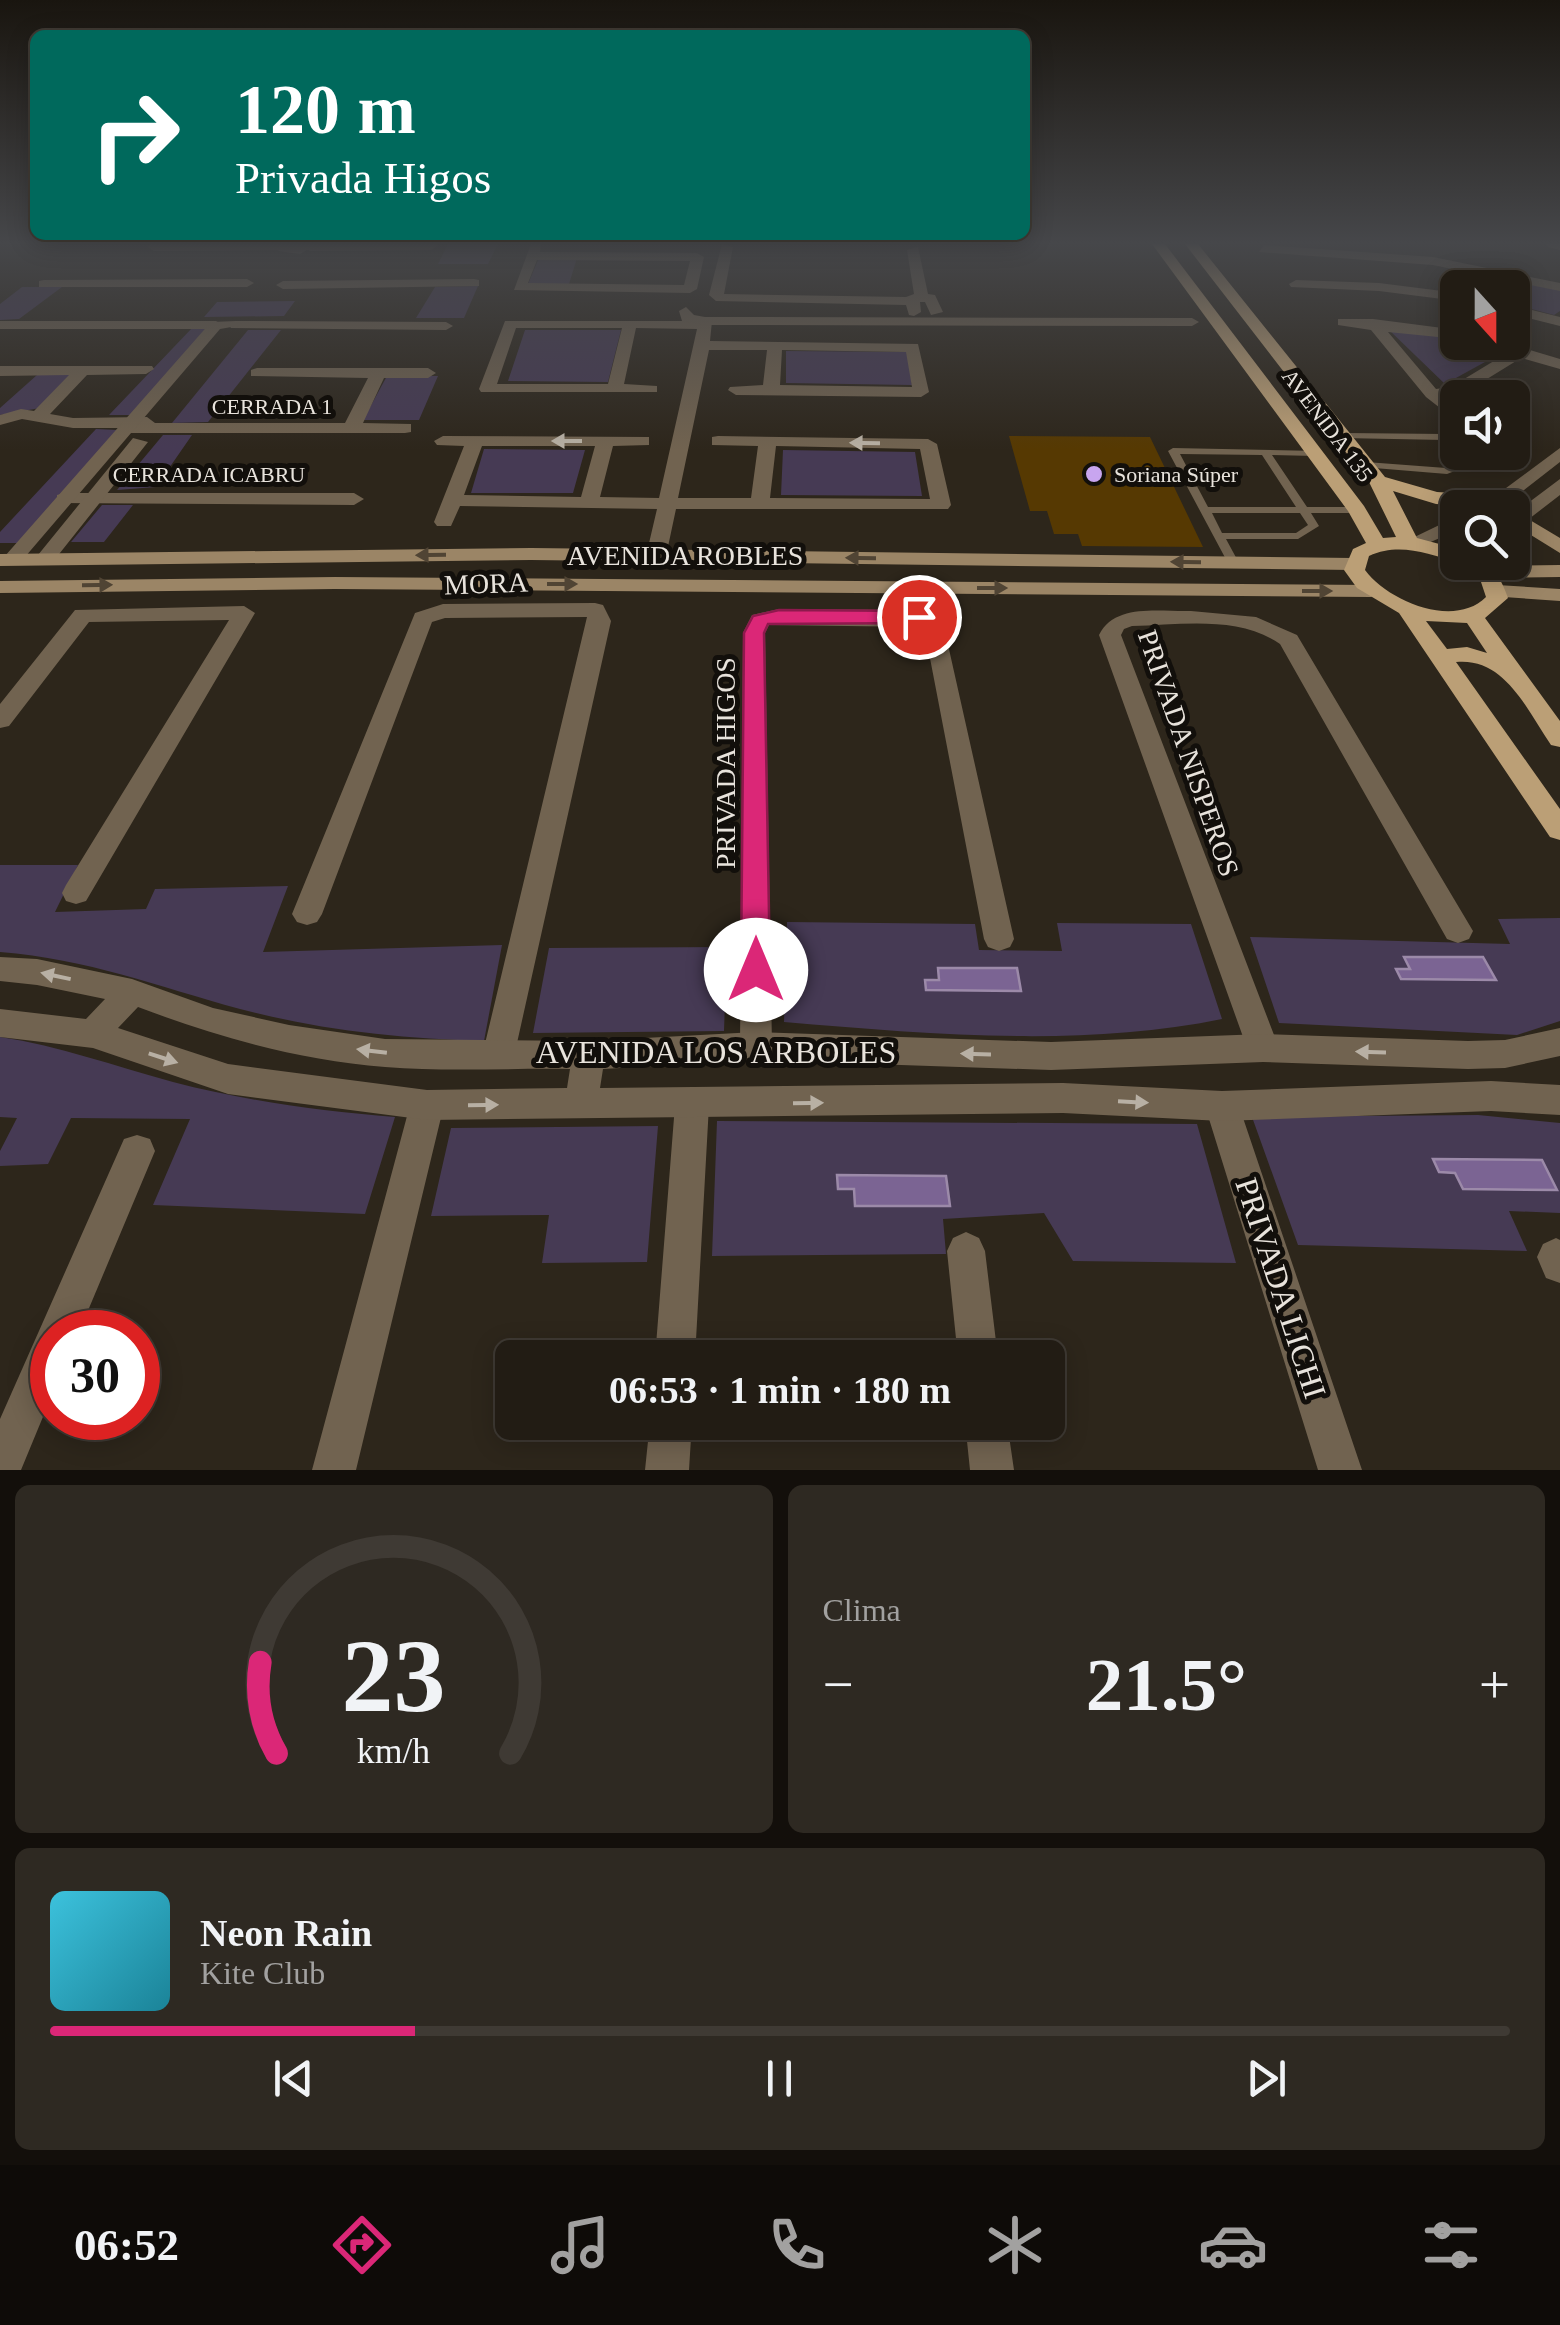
<!DOCTYPE html>
<html lang="es">
<head>
<meta charset="utf-8">
<style>
	body { margin:0; font-family:Georgia,serif; background:#2e2922; color:#f1f3f6; height:100vh; display:flex; flex-direction:column; font-size:38px; white-space:nowrap }
	* { box-sizing:border-box; margin:0 }
	p { font-size:32px; color:#a2a1a0 }
	.icon { flex:none; width:55px; height:55px; fill:none; stroke:currentColor; stroke-width:2; stroke-linecap:round; stroke-linejoin:round }
	.map { position:relative; height:1470px; overflow:hidden }
	.panel { display:flex; flex-direction:column; gap:15px; padding:15px; background:#130f0b; flex:1 }
	.panel>* { flex:none }
	.guide { position:absolute; left:30px; top:30px; width:1000px; height:210px; border-radius:15px; box-shadow:0 5px 25px #0003,0 0 0 2px #3f3a34; background:#00695c; color:#fff; overflow:hidden }
	.needle { width:65px; rotate:159deg }
	.buttons { position:absolute; left:1440px; top:270px; display:grid; gap:20px }
	.buttons a { display:grid; place-items:center; width:90px; height:90px; border-radius:15px; background:#221c14; box-shadow:0 5px 25px #0003,0 0 0 2px #3f3a34; font-size:50px }
	.speed { position:absolute; left:30px; top:1310px; display:flex; gap:20px; font-size:50px; font-weight:700; text-align:center }
	.speed>* { display:grid; place-content:center; width:130px; height:130px; border-radius:50%; background:#221c14; box-shadow:0 5px 25px #0003,0 0 0 2px #3f3a34; line-height:1 }
	.speed .limit { border:15px solid #d22; background:#fff; color:#111 }
	.pin { position:absolute; display:grid; place-items:center; width:85px; height:85px; color:#fff; margin:-42px; border:5px solid #fff; border-radius:50%; box-shadow:0 2px 10px #0007 }
	.me { position:absolute; width:110px; margin:-55px; rotate:0deg; stroke-linejoin:round; filter:drop-shadow(0 0 8px #0008) }
	.turn { display:flex; align-items:center; gap:35px; height:210px; padding:0 40px; font-size:45px }
	.turn .icon { width:130px; height:130px; stroke-width:2.5 }
	.turn b { display:block; font-size:70px; line-height:85px }
	.big { font-size:75px; font-weight:700; line-height:1.1 }
	.panel .widget { flex:1; display:flex; flex-direction:column; justify-content:center; gap:15px; min-width:0; padding:0 35px; border-radius:15px; background:#2e2922 }
	.panel .dial { align-items:center; gap:0 }
	.dial svg { height:260px; overflow:visible; fill:none; stroke:#3f3a34; stroke-width:7; stroke-linecap:round; text-anchor:middle }
	.dial text { fill:#f1f3f6; stroke:none }
	.song { display:flex; align-items:center; gap:30px }
	.cover { width:120px; height:120px; border-radius:15px; background:linear-gradient(135deg,hsl(190 70% 55%),hsl(190 70% 35%)) }
	.played { height:10px; border-radius:5px; background:linear-gradient(90deg,#db2777 25%,#3f3a34 25%) }
	.keys { display:flex; justify-content:space-around; direction:ltr }
	.heat { display:flex; justify-content:space-between; align-items:center; font-size:55px; direction:ltr }
	.panel .tiles { flex:1; display:grid; gap:15px; grid-template-columns:1fr 1fr }
	.widget:last-child { grid-column:span 2 }
	.trip { position:absolute; left:495px; top:1340px; width:570px; height:100px; border-radius:15px; background:#221c14; box-shadow:0 5px 25px #0003,0 0 0 2px #3f3a34; font-weight:700; line-height:100px; text-align:center }
	.dock { display:flex; height:160px; justify-content:space-around; align-items:center; background:#0e0b08; color:#a2a1a0 }
	.dock .icon { width:70px; height:70px }
	.dock .selected { color:#db2777 }
	.dock b { font-size:45px; color:#f1f3f6 }
	.map>svg:first-child { display:block }
</style>
</head>
<body>
<div class="map">
<svg width="1560" height="1470" viewBox="0 0 1560 1470">
	<rect width="100%" height="100%" fill="#2d261b"/>
	<path fill="#463a54" fill-rule="evenodd" d="M448 244H498L488 264H438Z
		M539 258H577L569 284H528Z
		M1500 273 1560 288V311L1554 315 1513 304 1512 288H1488Z
		M478 286 464 318H416L435 287Z
		M22 287H62L19 319 0 320V304Z
		M295 301 284 316 204 317 217 302Z
		M193 327H211L132 415H109Z
		M1387 328 1457 338 1458 342 1505 351 1445 384Z
		M248 330H281L208 422 172 423Z
		M525 330H621L608 382 508 381Z
		M786 351 907 352 912 385 786 383Z
		M37 375H74L40 408 0 415V408Z
		M387 376H438L419 420H363Z
		M96 429 117 430 24 543H0V532Z
		M163 435H192L156 487 117 490Z
		M484 449 585 450 573 493H471Z
		M783 450 915 452 922 496 781 495Z
		M102 505H133L104 542H71Z
		M0 865H78L55 912 146 909 155 889 288 886 263 952 502 945 484 1041C402 1039 319 1030 240 1009 156 986 88 959 0 952Z
		M1560 918V1021L1517 1035 1279 1023 1250 937 1510 944 1498 919Z
		M787 922 975 924 979 950 1062 951 1057 923 1191 924 1222 1019C1080 1048 928 1034 784 1022ZM1017 968 1021 990 926 980Z
		M727 947 724 1031 533 1033 549 948Z
		M0 1037C60 1046 114 1066 173 1082 246 1101 320 1111 395 1117L365 1214 153 1205 190 1119 71 1118 48 1164 0 1166V1151L17 1118 0 1117Z
		M1478 1115 1560 1123V1213L1509 1211 1527 1251 1298 1245 1252 1117Z
		M717 1121 1197 1124 1236 1263 1073 1261 1044 1213 943 1219 946 1254 712 1256ZM946 1176 949 1206H855L854 1189Z
		M658 1126 647 1262 542 1263 549 1215 431 1216 451 1128Z"/>
	<path fill="#7b6493" stroke="#9c8aa9" stroke-width="2.5" d="M1404 957H1483L1496 980 1401 979 1396 969H1410Z
		M938 968H1017L1021 991 926 990 925 980H939Z
		M1433 1159 1542 1160 1557 1190 1463 1189 1455 1173 1439 1172Z
		M837 1175 946 1176 950 1206H855L854 1189H838Z"/>
	<path fill="#563902" d="M1009 436 1150 437 1203 547 1082 546 1078 534H1054L1047 511H1030Z"/>
	<g fill="none" stroke-linecap="round" stroke-linejoin="round">
		<path fill="#716350" fill-rule="evenodd" d="M1345 433 1445 434 1450 437 1445 440 1342 438 1340 436Z
			M1173 448 1318 451V455L1315 456 1272 455 1307 507H1357L1362 510 1357 513H1311L1319 526 1298 539H1226L1239 563 1233 566 1229 565 1168 451ZM1180 454 1262 455 1296 507H1208ZM1212 513H1300L1308 525 1296 533H1222Z
			M1366 462 1446 468 1460 464 1465 467 1447 474 1362 467 1361 465Z"/>
		<path fill="#716350" fill-rule="evenodd" d="M151 244H289L290 246 284 250 154 251 148 247Z
			M307 244H436L437 246 431 250 310 251 304 247Z
			M531 244H541L540 252 697 253 704 257 697 289 690 293 514 290ZM537 260 690 261 684 285 528 283Z
			M722 244 733 247 724 294 906 297 914 294 907 250 918 247 928 294 935 295 943 312 931 315 925 302H920L921 312 914 316 909 315 906 305 716 301 709 295Z
			M1264 245 1433 257 1560 283V291L1433 265 1259 252Z
			M474 279 479 280V286L283 289 276 285 283 281Z
			M44 280 247 279 254 283 247 287H39V281Z
			M1296 280 1379 283 1458 293V301L1379 291 1291 287 1289 284Z
			M1512 305 1560 317V326L1512 314Z
			M705 317 712 321 710 341 918 344 929 392 921 397 736 395 728 390 730 387 763 385 767 350H709L678 498H751L758 446 712 445V437L718 436 928 439 937 444 951 505 948 509H676L666 556 656 562 646 556 657 509 460 506 451 526H437L434 522 464 446 437 445 434 441 443 436 649 437V445L613 446 600 497 659 498 697 329 636 328 624 384 657 386V392H481L479 389 505 321H698ZM516 328H622L608 384H497ZM782 350 906 352 912 387 780 385ZM482 446H595L581 497 464 495ZM776 446 920 449 930 499 770 498Z
			M1338 319H1373L1458 330V339L1388 332 1436 389 1451 387 1507 353 1478 342H1503L1560 359V369L1521 358 1461 395 1446 398 1458 408V422L1426 397 1371 330 1338 325Z
			M0 321H216L223 325 216 329H0Z
			M236 321 446 322 453 326 446 330 231 328 229 325Z
			M0 366H152L154 369 146 374 87 375 50 414 73 418 147 417 155 423H345L368 378 251 376V370L257 368H428L436 373 428 378H384L363 423 411 424V432L405 433H129L121 428H73L22 419 0 425V415L21 409 34 411 69 375 0 376Z
			M64 493H354L364 499 354 505 57 503V495Z
			M595 603 603 605 611 621 515 1052 511 1062 499 1066 487 1062 483 1052 587 617 445 618 432 622 322 914 317 922 307 925 297 922 292 914 415 613 443 604Z
			M244 606 255 613 86 901 76 904 66 901 62 893 66 885 229 620 89 622 9 726 0 728V704L75 610Z
			M779 609 919 610 942 618 1014 939 1010 947 999 951 988 947 984 939 924 627 769 625 765 633 772 1046 768 1056 756 1060 744 1056 740 1046 743 633 752 615Z
			M1191 611 1256 617 1297 635 1473 931 1469 939 1458 943 1447 939 1280 644C1238 615 1181 625 1132 626L1124 629 1121 635 1279 1048 1275 1058 1263 1062 1251 1058 1247 1048 1099 635C1115 603 1159 612 1191 611Z
			M427 1090 439 1094 444 1105 356 1470H312L410 1105 415 1094Z
			M692 1090 704 1094 709 1105 695 1358H655L675 1105 680 1094Z
			M1222 1091 1234 1095 1239 1106 1362 1470H1318L1205 1106 1210 1095Z
			M137 1135 150 1139 155 1151 79 1332H52V1395L21 1470H0V1419L124 1139Z
			M966 1232 979 1238 985 1251 998 1358H958L947 1251 953 1238Z
			M1556 1238 1560 1240V1283L1546 1278 1537 1257 1543 1244Z
			M650 1422H692L689 1470H645Z
			M965 1422H1007L1014 1470H970Z"/>
		<path fill="#716350" fill-rule="evenodd" d="M283 244H317L300 254 278 251Z
			M1546 244H1560V250L1548 247Z
			M686 307 694 315 705 317 1192 318 1199 322 1192 326 705 325 682 321 679 311Z
			M211 322 236 321 243 325 220 329 19 564H5V556Z
			M133 438 148 442 52 563H38V555Z
			M1560 448V462L1501 508H1479Z
			M1560 479V495L1512 532V515Z
			M1458 516V530L1417 548 1410 550 1400 544Z
			M0 957 37 959 132 979 213 1008 289 1025 385 1039 589 1041 756 1032 1051 1042 1263 1034 1468 1041 1505 1040 1560 1028V1056L1505 1068 1468 1069 1263 1062 1051 1070 756 1060 603 1069 600 1088 1063 1083 1222 1091 1491 1081 1560 1085V1115L1491 1111 1222 1121 1063 1113 427 1120 228 1094 93 1048 0 1037V1009L86 1019 105 999 37 985 0 981ZM138 1007C217 1037 299 1060 385 1067 446 1072 509 1068 570 1069L567 1088 427 1090 228 1064 118 1028Z"/>
		<path fill="#9b8566" fill-rule="evenodd" d="M1520 514 1560 538V553L1513 524V516Z
			M531 548 1353 558 1363 564 1353 570 531 560 0 566V554Z
			M1560 565V577L1484 578 1474 572 1484 566Z
			M335 577 1371 585 1382 591 1371 597 335 589 0 593V581Z
			M1497 585 1560 589V601L1489 596 1486 591Z"/>
		<path fill="#bb9f76" fill-rule="evenodd" d="M1152 244H1165L1364 506 1383 538 1396 537 1369 482 1185 244H1198L1385 477 1437 492 1499 496 1509 502 1500 508 1436 504 1393 491 1417 538 1458 549V562C1427 554 1400 542 1369 556L1365 570C1388 601 1454 629 1486 597L1481 582 1460 562C1489 562 1499 571 1508 598L1485 618 1560 721V747L1551 745C1527 710 1505 657 1456 662L1560 809V840L1550 837 1399 613 1357 588 1344 570 1353 549 1366 543 1348 511ZM1426 621 1467 623 1487 653 1467 647 1447 649Z"/>
	</g>
	<defs><path id="oneway-solid" d="M-6-.8H1V-3.2L6.5 0L1 3.2V.8H-6Z" transform="scale(2.5)"/></defs>
	<g fill="#b8b0a4">
		<use href="#oneway-solid" transform="translate(567 441) rotate(-180)"/>
		<use href="#oneway-solid" transform="translate(865 443) rotate(-179)"/>
		<use href="#oneway-solid" transform="translate(56 976) rotate(-168)"/>
		<use href="#oneway-solid" transform="translate(372 1051) rotate(-173)"/>
		<use href="#oneway-solid" transform="translate(1371 1052) rotate(-178)"/>
		<use href="#oneway-solid" transform="translate(976 1054) rotate(-178)"/>
		<use href="#oneway-solid" transform="translate(163 1058) rotate(18)"/>
		<use href="#oneway-solid" transform="translate(1133 1102) rotate(3)"/>
		<use href="#oneway-solid" transform="translate(808 1103) rotate(-1)"/>
		<use href="#oneway-solid" transform="translate(483 1105) rotate(-1)"/>
	</g>
	<g fill="#504434">
		<use href="#oneway-solid" transform="translate(431 555) rotate(179)"/>
		<use href="#oneway-solid" transform="translate(861 558) rotate(-179)"/>
		<use href="#oneway-solid" transform="translate(1186 562) rotate(-179)"/>
		<use href="#oneway-solid" transform="translate(562 584)"/>
		<use href="#oneway-solid" transform="translate(97 585) rotate(-1)"/>
		<use href="#oneway-solid" transform="translate(992 588)"/>
		<use href="#oneway-solid" transform="translate(1317 591)"/>
	</g>
	<linearGradient id="sky" x2="0" y2="1"><stop stop-color="#19150f"/><stop offset="0.54" stop-color="#46474a"/><stop offset="1" stop-color="#46474a" stop-opacity="0"/></linearGradient>
	<rect width="1560" height="450" fill="url(#sky)"/>
	<path fill="#db2777" stroke="#8e194d" stroke-width="2.5" d="M779 610 919 611 929 617 919 623 768 624 764 633 770 970 765 979H746L741 970 744 633 753 616Z"/>
	<circle fill="#c8a5ef" stroke="#120f0b" stroke-width="4" cx="1094" cy="474" r="10"/>
	<g text-anchor="middle" stroke-width="10" stroke-linejoin="round" paint-order="stroke">
		<g font-size="22" fill="#e8e3dc" stroke="#120f0b">
			<text x="272" y="414">CERRADA 1</text>
			<text transform="translate(1328 425) rotate(53)" y="8">AVENIDA 135</text>
			<text x="209" y="482">CERRADA ICABRU</text>
		</g>
		<g font-size="22" fill="#e8e3dc" stroke="#120f0b" text-anchor="start">
			<text x="1114" y="482">Soriana Súper</text>
		</g>
		<g font-size="28" fill="#e8e3dc" stroke="#120f0b">
			<text x="685" y="565">AVENIDA ROBLES</text>
			<text transform="translate(486 583) rotate(-2)" y="10">MORA</text>
			<text transform="translate(1189 753) rotate(71)" y="10">PRIVADA NISPEROS</text>
			<text transform="translate(725 763) rotate(-90)" y="10">PRIVADA HIGOS</text>
		</g>
		<g font-size="32" fill="#e8e3dc" stroke="#120f0b">
			<text x="716" y="1063">AVENIDA LOS ARBOLES</text>
			<text transform="translate(1281 1288) rotate(72)" y="11">PRIVADA LICHI</text>
		</g>
	</g>
</svg>
<div class="buttons">
<a><svg class="needle" viewBox="-14 -14 28 28"><path d="M0-13l5 13h-10z" fill="#e53935"/><path d="M0 13l5-13h-10z" fill="#a2a1a0"/></svg></a>
<a><svg class="icon" aria-label="sound" viewBox="0 0 24 24"><path d="M4 9h4l5-4v14l-5-4H4zM17 9q2 3 0 6"/></svg></a>
<a><svg class="icon" aria-label="search" viewBox="0 0 24 24"><circle cx="10" cy="10" r="6"/><path d="M15 15l6 6"/></svg></a>
</div>
<div class="speed"><div class="limit">30</div></div>
<div class="pin" style="left:919px;top:617px;background:#d93025"><svg class="icon" aria-label="arrive" viewBox="0 0 24 24"><path d="M6 21V4h12l-3 4 3 4H6"/></svg></div>
<svg class="me" style="left:756px;top:970px" viewBox="-20 -20 40 40"><circle r="19" fill="#fff"/><path d="M0-13L10 11 0 6-10 11z" fill="#db2777"/></svg>
<div class="trip">06:53 · 1 min · 180 m</div>
<div class="guide">
<div class="turn"><svg class="icon" aria-label="right" viewBox="0 0 24 24"><path d="M7 20v-9h11M14 6l5 5-5 5"/></svg><div><b>120 m</b>Privada Higos</div></div>
</div>
</div>
<section class="panel">
<div class="tiles">
<div class="widget dial"><svg viewBox="0 0 100 80">
<path d="M14 69A42 42 0 1 1 86 69"/>
<path d="M14 69A42 42 0 0 1 9 41" stroke="#db2777"/>
<text x="50" y="56" font-size="32" font-weight="700">23</text>
<text x="50" y="72" font-size="11">km/h</text>
</svg></div>
<div class="widget"><p>Clima</p>
<div class="heat"><a>−</a><b class="big">21.5°</b><a>+</a></div>
</div>
<div class="widget">
<div class="song"><i class="cover"></i><div><b>Neon Rain</b><p>Kite Club</p></div></div>
<div class="played"></div>
<div class="keys"><svg class="icon" aria-label="previous" viewBox="0 0 24 24"><path d="M18 5L8 12l10 7zM5 5v14"/></svg><svg class="icon" aria-label="pause" viewBox="0 0 24 24"><path d="M8 5v14M16 5v14"/></svg><svg class="icon" aria-label="next" viewBox="0 0 24 24"><path d="M6 5l10 7-10 7zM19 5v14"/></svg></div>
</div>
</div>
</section>
<nav class="dock">
<b>06:52</b>
<svg class="icon selected" aria-label="directions" viewBox="0 0 24 24"><path d="M12 3l9 9-9 9-9-9zM9 14v-3h6M13 9l2 2-2 2"/></svg>
<svg class="icon" aria-label="music" viewBox="0 0 24 24"><path d="M9 18V5l10-2v13"/><circle cx="6" cy="18" r="3"/><circle cx="16" cy="16" r="3"/></svg>
<svg class="icon" aria-label="phone" viewBox="0 0 24 24"><path d="M5 4h4l2 5-3 2q2 4 5 5l2-3 5 2v4C11 20 4 13 5 4z"/></svg>
<svg class="icon" aria-label="climate" viewBox="0 0 24 24"><path d="M12 3v18M4 7l16 10M4 17L20 7"/></svg>
<svg class="icon" aria-label="car" viewBox="0 0 24 24"><path d="M5 17H2v-5l4-1 3-4h7l3 4 3 1v5h-3M9 17h6M6 11h13"/><circle cx="7" cy="17" r="2"/><circle cx="17" cy="17" r="2"/></svg>
<svg class="icon" aria-label="filters" viewBox="0 0 24 24"><path d="M4 7h16M4 17h16"/><circle cx="9" cy="7" r="2"/><circle cx="15" cy="17" r="2"/></svg>
</nav>
</body>
</html>
